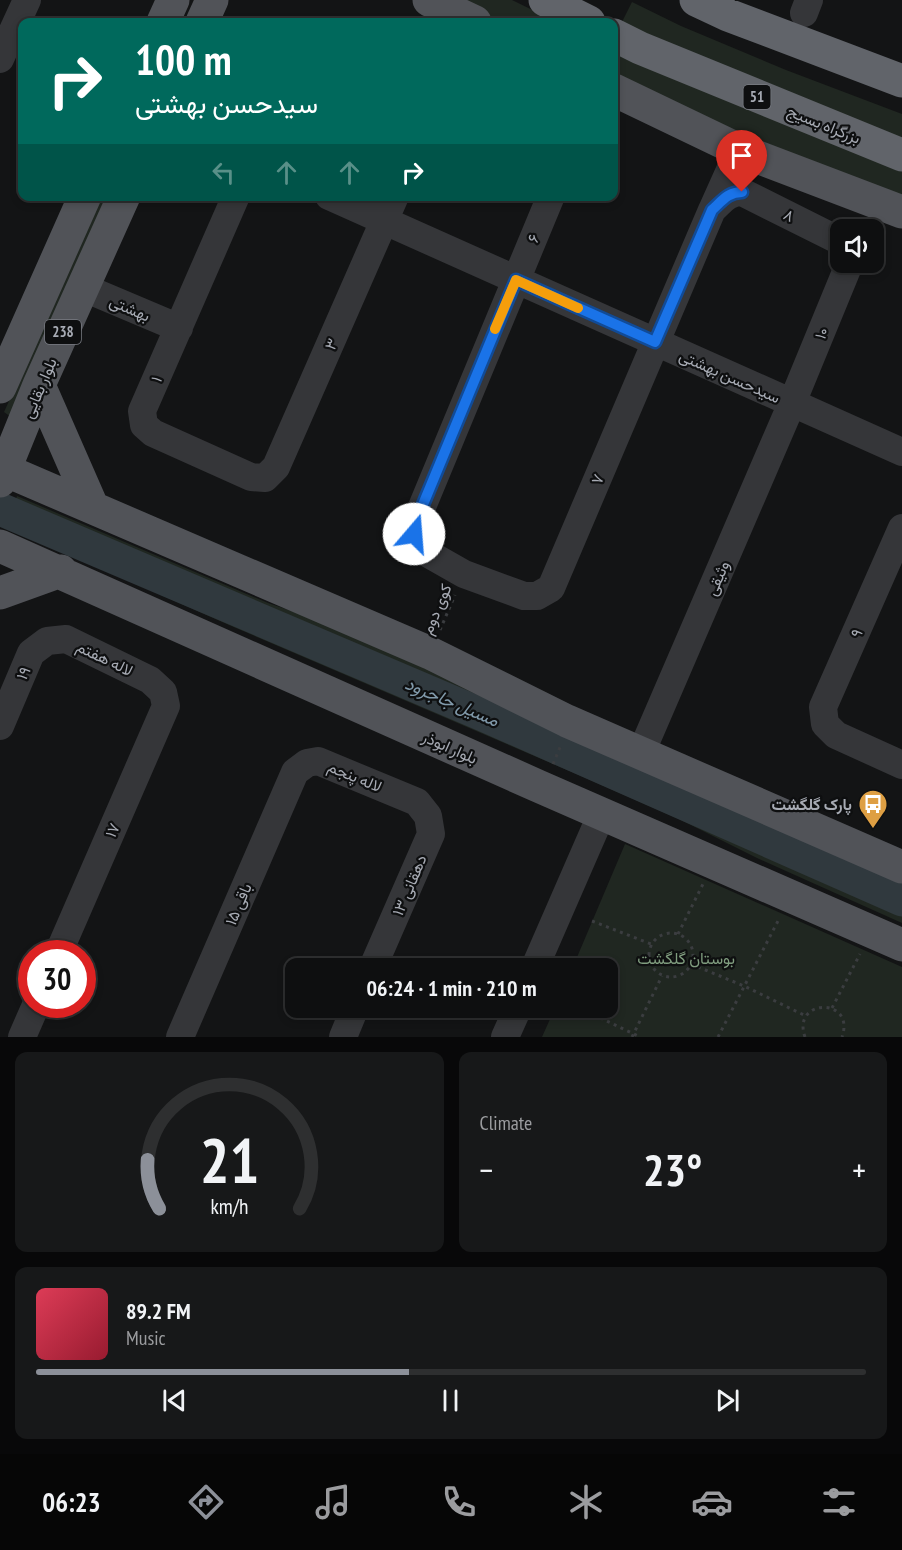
<!DOCTYPE html>
<html lang="en">
<head>
<meta charset="utf-8">
<style>
	body { margin:0; font-family:"PT Sans Narrow",Vazirmatn,sans-serif; background:#171819; color:#f1f3f6; height:100vh; display:flex; flex-direction:column; font-size:22px; white-space:nowrap }
	* { box-sizing:border-box; margin:0 }
	p { font-size:20px; color:#9b9c9f }
	.icon { flex:none; width:33px; height:33px; fill:none; stroke:currentColor; stroke-width:2; stroke-linecap:round; stroke-linejoin:round }
	.map { position:relative; height:1037px; overflow:hidden }
	.sheet { display:flex; flex-direction:column; gap:15px; padding:15px; background:#080809; flex:1 }
	.sheet>* { flex:none }
	.top-card { position:absolute; left:18px; top:18px; width:600px; height:183px; border-radius:12px; box-shadow:0 3px 9px #0003,0 0 0 2px #2e2f30; background:#00695c; color:#fff; overflow:hidden }
	.tools { position:absolute; left:830px; top:219px; display:grid; gap:12px }
	.tools a { display:grid; place-items:center; width:54px; height:54px; border-radius:12px; background:#0e0f10; box-shadow:0 3px 9px #0003,0 0 0 2px #2e2f30; font-size:30px }
	.speed { position:absolute; left:18px; top:940px; display:flex; gap:12px; font-size:30px; font-weight:700; text-align:center }
	.speed>* { display:grid; place-content:center; width:78px; height:78px; border-radius:50%; background:#0e0f10; box-shadow:0 3px 9px #0003,0 0 0 2px #2e2f30; line-height:1 }
	.speed .limit { border:9px solid #d22; background:#fff; color:#111 }
	.pin { position:absolute; display:grid; place-items:center; width:51px; height:51px; color:#fff; margin:-62px -26px; border-radius:50% 50% 50% 0; rotate:-45deg; box-shadow:0 0 6px #0007 }
	.pin .icon { rotate:45deg }
	.me { position:absolute; width:66px; margin:-33px; rotate:18deg; stroke-linejoin:round; filter:drop-shadow(0 0 4px #0008) }
	.turn { display:flex; align-items:center; gap:21px; height:126px; padding:0 18px; font-size:27px }
	.turn .icon { width:78px; height:78px; stroke-width:2.5 }
	.turn b { display:block; font-size:42px; line-height:51px }
	.lanes { display:flex; align-items:center; height:57px; padding:0 18px; background:#0003; justify-content:center; gap:30px; direction:ltr }
	.lanes .off { opacity:.35 }
	.big { font-size:45px; font-weight:700; line-height:1.1 }
	.sheet .widget { flex:1; display:flex; flex-direction:column; justify-content:center; gap:9px; min-width:0; padding:0 21px; border-radius:12px; background:#171819 }
	.sheet .dial { align-items:center; gap:0 }
	.dial svg { height:156px; overflow:visible; fill:none; stroke:#2e2f30; stroke-width:7; stroke-linecap:round; text-anchor:middle }
	.dial text { fill:#f1f3f6; stroke:none }
	.song { display:flex; align-items:center; gap:18px }
	.cover { width:72px; height:72px; border-radius:9px; background:linear-gradient(135deg,hsl(350 70% 55%),hsl(350 70% 35%)) }
	.played { height:6px; border-radius:3px; background:linear-gradient(90deg,#8c9099 45%,#2e2f30 45%) }
	.keys { display:flex; justify-content:space-around; direction:ltr }
	.heat { display:flex; justify-content:space-between; align-items:center; font-size:33px; direction:ltr }
	.sheet .tiles { flex:1; display:grid; gap:15px; grid-template-columns:1fr 1fr }
	.widget:last-child { grid-column:span 2 }
	.trip { position:absolute; left:285px; top:958px; width:333px; height:60px; border-radius:12px; background:#0e0f10; box-shadow:0 3px 9px #0003,0 0 0 2px #2e2f30; font-weight:700; line-height:60px; text-align:center }
	.tabs { display:flex; height:96px; justify-content:space-around; align-items:center; background:#060606; color:#9b9c9f }
	.tabs .icon { width:42px; height:42px }
	.tabs .on { color:#8c9099 }
	.tabs b { font-size:27px; color:#f1f3f6 }
	.map>svg:first-child { display:block }
</style>
</head>
<body>
<div class="map">
<svg width="902" height="1037" viewBox="0 0 902 1037">
	<rect width="100%" height="100%" fill="#131415"/>
	<path fill="#202721" d="M447 0H512L557 22H492Z
		M632 2 681 26 786 70 902 114V140L621 24Z
		M614 51 902 170V203L614 82Z
		M102 197H111L11 417 4 412Z
		M17 496 268 603 357 633 902 884V923L757 858 681 820 581 776 229 625 5 526Z
		M625 844 902 967V1037H542L555 1008H608V969H572Z"/>
	<g fill="none" stroke-linecap="round" stroke-linejoin="round">
		<path stroke="#30393e" stroke-width="33" d="M0 509 483 715 902 900"/>
		<path stroke="#3b3d40" stroke-width="3" stroke-dasharray="3 4.5" stroke-linecap="butt" d="M440 630 455 595
			M553 764 561 745
			M592 921 651 944
			M649 955a22 22 0 1 1 44 0a22 22 0 1 1-44 0Z
			M678 934 703 884
			M691 964 744 986 806 1016
			M580 1008 640 1037
			M832 1008 860 954
			M632 1037 662 976
			M718 1037 779 919
			M805 1037C791 998 856 997 842 1037"/>
		<path stroke="#353639" stroke-width="28" d="M804 13 809 0
			M0 59 27 0
			M236 196 142 411 144 425 153 433 251 477 265 478 276 467 395 196
			M329 196 902 452
			M551 196 417 519 414 534 420 549 464 574 524 596H537L551 588 712 210C722 201 728 192 742 192L840 241
			M713 208 739 150
			M82 287 179 328
			M902 528 823 707 825 724 836 735 902 765
			M0 726 31 653 47 641 66 639 150 680 163 692 166 706 58 954
			M641 753 792 403 850 262
			M534 969 602 813
			M22 1037 36 1005
			M180 1037 295 772 307 763 318 761 417 802 428 816 431 834 372 969
			M343 1037 355 1008
			M505 1037 518 1008"/>
		<path stroke="#515358" stroke-width="33" d="M429 0 475 22
			M163 22 173 0
			M202 22 212 0
			M614 90 739 150 902 212
			M39 385 92 506
			M0 387 85 196
			M0 468 430 653 567 721 902 867
			M0 481 39 385 124 196
			M0 546 538 786 902 945
			M0 593 61 571"/>
		<path stroke="#61646a" stroke-width="33" d="M545 0 589 22
			M696 0 728 15 902 81
			M614 35 640 48 902 155"/>
	</g>
	<g fill="none" stroke-linecap="round" stroke-linejoin="round">
		<g stroke="#114b97" stroke-width="15">
			<path id="route" d="M414 534 417 519 516 280 655 342 712 210C722 201 728 192 742 192"/>
		</g>
		<use href="#route" stroke="#1a73e8" stroke-width="10"/>
		<path stroke="#f59e0b" stroke-width="10" d="M495 329 516 280 578 308"/>
	</g>
	<defs>
		<g id="bus-pin" transform="scale(1.5)"><path d="M0 17L-7.5 6A9.5 9.5 0 1 1 7.5 6Z" fill="#de9f43" stroke="#0e0f10"/><path d="M-5-6H5V4H4V6H2V4H-2V6H-4V4H-5ZM-3.5-4V0h7V-4ZM-3.5 1.2v1.5H-2V1.2ZM2 1.2v1.5H3.5V1.2Z" fill="#fff"/></g>
	</defs>
	<g fill-rule="evenodd">
		<use href="#bus-pin" x="873" y="804"/>
	</g>
	<g text-anchor="middle" stroke-width="4.5" stroke-linejoin="round" paint-order="stroke">
		<g fill="#0e0f10" stroke="#797c83" stroke-width="1.5">
			<rect x="743.5" y="85" width="27" height="24" rx="4.5"/>
			<rect x="45" y="320" width="36" height="24" rx="4.5"/>
		</g>
		<g font-size="15" font-weight="bold" fill="#a7abb4">
			<text x="757" y="102">51</text>
			<text x="63" y="337">238</text>
		</g>
		<g font-size="16" fill="#a7abb4" stroke="#0e0f10">
			<text transform="translate(824 124) rotate(22)" y="6">بزرگراه بسیج</text>
			<text transform="translate(789 215) rotate(26)" y="6">۸</text>
			<text transform="translate(533 238) rotate(-67)" y="6">۶</text>
			<text transform="translate(130 308) rotate(23)" y="6">بهشتی</text>
			<text transform="translate(821 333) rotate(-68)" y="6">۱۰</text>
			<text transform="translate(331 344) rotate(-66)" y="6">۳</text>
			<text transform="translate(730 376) rotate(24)" y="6">سیدحسن بهشتی</text>
			<text transform="translate(156 379) rotate(-66)" y="6">۱</text>
			<text transform="translate(39 388) rotate(-67)" y="6">بلوار بقایی</text>
			<text transform="translate(597 479) rotate(-67)" y="6">۷</text>
			<text transform="translate(717 578) rotate(-67)" y="6">وثیقی</text>
			<text transform="translate(436 609) rotate(-67)" y="6">کوی دوم</text>
			<text transform="translate(856 633) rotate(-66)" y="6">۹</text>
			<text transform="translate(105 658) rotate(26)" y="6">لاله هفتم</text>
			<text transform="translate(23 673) rotate(-67)" y="6">۱۹</text>
			<text transform="translate(450 747) rotate(24)" y="6">بلوار ابوذر</text>
			<text transform="translate(355 776) rotate(23)" y="6">لاله پنجم</text>
			<text transform="translate(112 830) rotate(-66)" y="6">۱۷</text>
			<text transform="translate(409 885) rotate(-67)" y="6">دهقانی ۱۳</text>
			<text transform="translate(238 904) rotate(-67)" y="6">باقی ۱۵</text>
		</g>
		<g font-size="16" font-weight="bold" fill="#a7abb4" stroke="#0e0f10" text-anchor="end">
			<text x="852" y="810">پارک گلگشت</text>
		</g>
		<g font-size="16" fill="#809d7f" stroke="#0e0f10">
			<text x="686" y="964">بوستان گلگشت</text>
		</g>
		<g font-size="18" font-style="italic" fill="#819aab" stroke="#0e0f10">
			<text transform="translate(452 702) rotate(23)" y="6">مسیل جاجرود</text>
		</g>
	</g>
</svg>
<div class="tools">
<a><svg class="icon" aria-label="sound" viewBox="0 0 24 24"><path d="M4 9h4l5-4v14l-5-4H4zM17 9q2 3 0 6"/></svg></a>
</div>
<div class="speed"><div class="limit">30</div></div>
<div class="pin" style="left:742px;top:192px;background:#d93025"><svg class="icon" aria-label="arrive" viewBox="0 0 24 24"><path d="M6 21V4h12l-3 4 3 4H6"/></svg></div>
<svg class="me" style="left:414px;top:534px" viewBox="-20 -20 40 40"><circle r="19" fill="#fff"/><path d="M0-13L10 11 0 6-10 11z" fill="#1a73e8"/></svg>
<div class="trip">06:24 · 1 min · 210 m</div>
<div class="top-card">
<div class="turn"><svg class="icon" aria-label="right" viewBox="0 0 24 24"><path d="M7 20v-9h11M14 6l5 5-5 5"/></svg><div><b>100 m</b>سیدحسن بهشتی</div></div>
<div class="lanes"><svg class="icon off" aria-label="left" viewBox="0 0 24 24"><path d="M17 20v-9H6M10 6l-5 5 5 5"/></svg><svg class="icon off" aria-label="ahead" viewBox="0 0 24 24"><path d="M12 20V5M6 11l6-6 6 6"/></svg><svg class="icon off" aria-label="ahead" viewBox="0 0 24 24"><path d="M12 20V5M6 11l6-6 6 6"/></svg><svg class="icon" aria-label="right" viewBox="0 0 24 24"><path d="M7 20v-9h11M14 6l5 5-5 5"/></svg></div>
</div>
</div>
<section class="sheet">
<div class="tiles">
<div class="widget dial"><svg viewBox="0 0 100 80">
<path d="M14 69A42 42 0 1 1 86 69"/>
<path d="M14 69A42 42 0 0 1 8 44" stroke="#8c9099"/>
<text x="50" y="56" font-size="32" font-weight="700">21</text>
<text x="50" y="72" font-size="11">km/h</text>
</svg></div>
<div class="widget"><p>Climate</p>
<div class="heat"><a>−</a><b class="big">23°</b><a>+</a></div>
</div>
<div class="widget">
<div class="song"><i class="cover"></i><div><b>89.2 FM</b><p>Music</p></div></div>
<div class="played"></div>
<div class="keys"><svg class="icon" aria-label="previous" viewBox="0 0 24 24"><path d="M18 5L8 12l10 7zM5 5v14"/></svg><svg class="icon" aria-label="pause" viewBox="0 0 24 24"><path d="M8 5v14M16 5v14"/></svg><svg class="icon" aria-label="next" viewBox="0 0 24 24"><path d="M6 5l10 7-10 7zM19 5v14"/></svg></div>
</div>
</div>
</section>
<nav class="tabs">
<b>06:23</b>
<svg class="icon on" aria-label="directions" viewBox="0 0 24 24"><path d="M12 3l9 9-9 9-9-9zM9 14v-3h6M13 9l2 2-2 2"/></svg>
<svg class="icon" aria-label="music" viewBox="0 0 24 24"><path d="M9 18V5l10-2v13"/><circle cx="6" cy="18" r="3"/><circle cx="16" cy="16" r="3"/></svg>
<svg class="icon" aria-label="phone" viewBox="0 0 24 24"><path d="M5 4h4l2 5-3 2q2 4 5 5l2-3 5 2v4C11 20 4 13 5 4z"/></svg>
<svg class="icon" aria-label="climate" viewBox="0 0 24 24"><path d="M12 3v18M4 7l16 10M4 17L20 7"/></svg>
<svg class="icon" aria-label="car" viewBox="0 0 24 24"><path d="M5 17H2v-5l4-1 3-4h7l3 4 3 1v5h-3M9 17h6M6 11h13"/><circle cx="7" cy="17" r="2"/><circle cx="17" cy="17" r="2"/></svg>
<svg class="icon" aria-label="filters" viewBox="0 0 24 24"><path d="M4 7h16M4 17h16"/><circle cx="9" cy="7" r="2"/><circle cx="15" cy="17" r="2"/></svg>
</nav>
</body>
</html>
